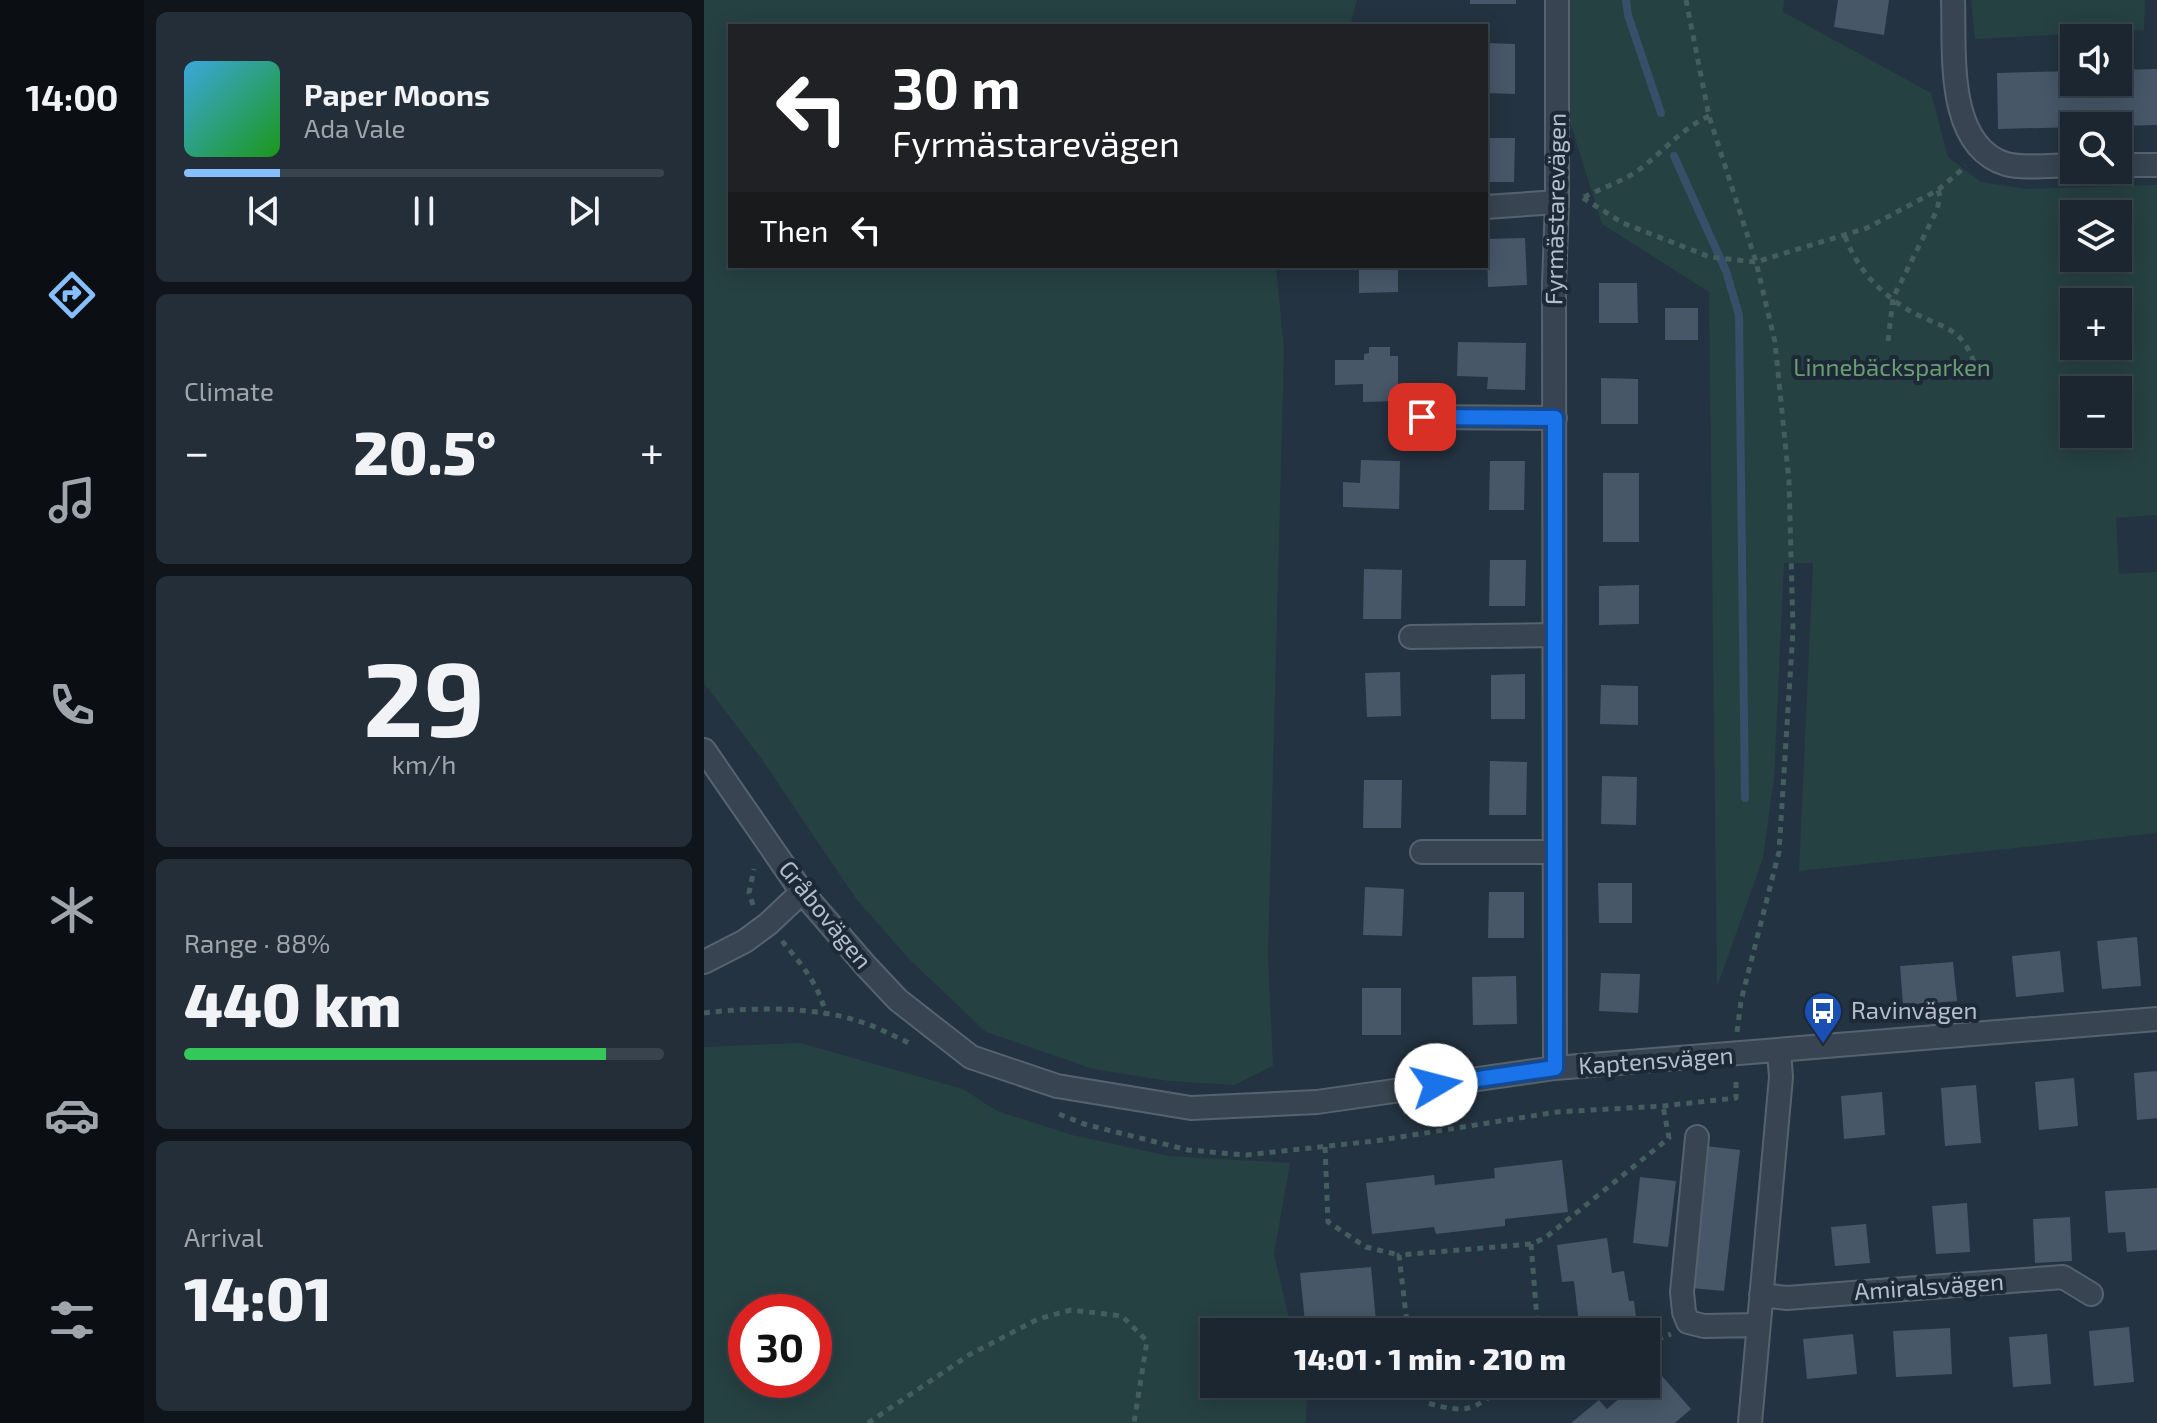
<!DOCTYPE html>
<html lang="en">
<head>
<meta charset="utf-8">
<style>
	body { margin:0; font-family:"Exo 2",sans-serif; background:#242e39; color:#f1f3f6; height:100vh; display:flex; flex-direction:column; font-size:30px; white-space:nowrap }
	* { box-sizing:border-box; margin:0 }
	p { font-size:26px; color:#a0a5ab }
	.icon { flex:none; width:44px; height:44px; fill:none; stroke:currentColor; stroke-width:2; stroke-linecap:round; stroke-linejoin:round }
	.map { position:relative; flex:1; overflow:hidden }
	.side { display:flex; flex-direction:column; gap:12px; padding:12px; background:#0f151b; width:560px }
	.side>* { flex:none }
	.top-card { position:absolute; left:24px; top:24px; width:760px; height:244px; border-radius:0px; box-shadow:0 4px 20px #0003,0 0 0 2px #39434d; background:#202124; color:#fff; overflow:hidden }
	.tools { position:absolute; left:1356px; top:24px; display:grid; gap:16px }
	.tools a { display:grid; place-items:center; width:72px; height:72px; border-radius:0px; background:#1b2631; box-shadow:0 4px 20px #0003,0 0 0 2px #39434d; font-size:40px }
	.speed { position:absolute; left:24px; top:1294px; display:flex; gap:16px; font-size:40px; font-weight:700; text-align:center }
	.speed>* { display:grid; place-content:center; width:104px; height:104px; border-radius:50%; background:#1b2631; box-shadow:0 4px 20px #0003,0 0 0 2px #39434d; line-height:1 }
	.speed .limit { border:12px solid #d22; background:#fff; color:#111 }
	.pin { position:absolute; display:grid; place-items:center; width:68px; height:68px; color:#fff; margin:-34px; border-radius:16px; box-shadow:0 4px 12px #0006 }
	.me { position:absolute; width:88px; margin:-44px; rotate:82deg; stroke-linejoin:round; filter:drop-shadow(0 0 6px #0008) }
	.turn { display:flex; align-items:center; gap:28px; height:168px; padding:0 32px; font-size:36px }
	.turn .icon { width:104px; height:104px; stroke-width:2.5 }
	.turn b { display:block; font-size:56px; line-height:68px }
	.then { display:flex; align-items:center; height:76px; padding:0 32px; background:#0003; gap:16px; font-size:30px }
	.big { font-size:60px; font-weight:800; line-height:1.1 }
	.side .card { flex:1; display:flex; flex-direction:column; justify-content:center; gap:12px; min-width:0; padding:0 28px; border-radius:12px; background:#242e39 }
	.side .dial { align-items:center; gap:0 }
	.dial b { font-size:104px; line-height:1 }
	.song { display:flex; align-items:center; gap:24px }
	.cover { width:96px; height:96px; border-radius:12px; background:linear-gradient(135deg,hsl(200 70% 55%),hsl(120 70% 35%)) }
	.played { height:8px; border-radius:4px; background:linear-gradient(90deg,#87befe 20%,#39434d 20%) }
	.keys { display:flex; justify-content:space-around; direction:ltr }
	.heat { display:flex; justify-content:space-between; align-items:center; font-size:44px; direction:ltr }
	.charge { height:12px; border-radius:6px; background:linear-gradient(90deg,#34c759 88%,#39434d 0) }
	.trip { position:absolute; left:496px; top:1318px; width:460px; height:80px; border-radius:0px; background:#1b2631; box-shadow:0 4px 20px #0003,0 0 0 2px #39434d; font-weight:800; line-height:80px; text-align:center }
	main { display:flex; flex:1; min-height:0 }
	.tab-bar { display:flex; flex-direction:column; width:144px; justify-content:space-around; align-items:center; background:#0b0f14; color:#a0a5ab }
	.tab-bar .icon { width:56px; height:56px }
	.tab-bar .current { color:#87befe }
	.tab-bar b { font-size:36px; color:#f1f3f6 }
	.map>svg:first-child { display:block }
</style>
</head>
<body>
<main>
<nav class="tab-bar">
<b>14:00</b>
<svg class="icon current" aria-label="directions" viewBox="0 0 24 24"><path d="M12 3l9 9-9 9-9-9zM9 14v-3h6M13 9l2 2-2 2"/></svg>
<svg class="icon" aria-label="music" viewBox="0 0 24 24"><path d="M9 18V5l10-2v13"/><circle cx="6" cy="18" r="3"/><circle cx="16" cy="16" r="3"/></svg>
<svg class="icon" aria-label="phone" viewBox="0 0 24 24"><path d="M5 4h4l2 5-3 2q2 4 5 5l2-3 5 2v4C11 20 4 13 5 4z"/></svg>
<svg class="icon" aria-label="climate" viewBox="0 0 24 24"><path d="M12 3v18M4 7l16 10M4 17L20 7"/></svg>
<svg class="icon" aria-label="car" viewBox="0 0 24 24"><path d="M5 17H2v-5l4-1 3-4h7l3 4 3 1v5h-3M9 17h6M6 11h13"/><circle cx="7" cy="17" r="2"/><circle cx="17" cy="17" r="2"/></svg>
<svg class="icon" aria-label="filters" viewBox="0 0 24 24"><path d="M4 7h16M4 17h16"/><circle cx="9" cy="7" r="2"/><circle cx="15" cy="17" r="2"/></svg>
</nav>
<section class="side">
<div class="card">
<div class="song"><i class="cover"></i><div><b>Paper Moons</b><p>Ada Vale</p></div></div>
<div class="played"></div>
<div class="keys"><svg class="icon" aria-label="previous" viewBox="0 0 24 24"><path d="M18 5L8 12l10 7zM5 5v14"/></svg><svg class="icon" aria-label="pause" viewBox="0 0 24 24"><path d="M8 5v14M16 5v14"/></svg><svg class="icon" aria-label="next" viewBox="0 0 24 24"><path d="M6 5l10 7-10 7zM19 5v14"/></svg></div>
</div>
<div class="card"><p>Climate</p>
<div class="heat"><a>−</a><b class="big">20.5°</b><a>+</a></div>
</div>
<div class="card dial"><b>29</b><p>km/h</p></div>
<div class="card"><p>Range · 88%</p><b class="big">440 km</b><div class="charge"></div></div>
<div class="card"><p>Arrival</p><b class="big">14:01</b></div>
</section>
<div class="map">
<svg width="1453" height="1423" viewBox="0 0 1453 1423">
	<rect width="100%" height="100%" fill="#243341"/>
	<path fill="#264142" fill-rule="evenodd" d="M0 0H653L646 26H26V266H572L580 350 564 956 569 1066 530 1085 465 1081 389 1069 282 1032 206 960 153 900 57 758 0 683Z
		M866 0H1080L1079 12 1227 93 1244 157 1277 182 1323 189 1453 185V515L1412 518 1415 574 1453 572V833L1095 871 1109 563H1080L1070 778 1059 858 1013 987 1005 292 898 224 866 122ZM1414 214V258H1370V214ZM1414 302V346H1370V302ZM1414 390V434H1370V390Z
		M1267 0H1441L1440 30 1271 39Z
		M96 1043 259 1089 293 1111 368 1135 465 1156 586 1163 570 1254 588 1332H510V1384H600L603 1395 602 1423H0V1047ZM42 1312H110V1380H42Z"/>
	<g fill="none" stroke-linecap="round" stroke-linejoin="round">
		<path stroke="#374f69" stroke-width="8" d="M922 0 924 15 957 113
			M970 156 1022 271 1035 315 1041 798"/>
	</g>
	<path fill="#475768" d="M766 0H812V4H766Z
		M1134 0H1185L1180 35 1130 27Z
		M782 43 811 44V94L782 93Z
		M1453 69V125L1294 129 1293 73 1370 71V82H1414V70Z
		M782 138H811L810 182H782Z
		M821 238 823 285 784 287 783 239Z
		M655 266H694V292L655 293Z
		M895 283H933L934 323H895Z
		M961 308H994V340H961Z
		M754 342 822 343 821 390 783 389 784 377 753 376Z
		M665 347H686V356H694V401L659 402V384L631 385V360H660V354L665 353Z
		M897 378 934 379V424H897Z
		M657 460 696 461 695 509 639 507V482L656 483Z
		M786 461H821L820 510H785Z
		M899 473H935V542H899Z
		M786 560H822L821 606H785Z
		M660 569 698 570 697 619H659Z
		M935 585V624L895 625V586Z
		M696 672 697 716 663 717 661 673Z
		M821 674V719H787V675Z
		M897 685 934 686V725L896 724Z
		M786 761 823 762 822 815H785Z
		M898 776 933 777 932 825 897 824Z
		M660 780H698L697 828H659Z
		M894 883H928V923H895Z
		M661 887 700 889 698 936 659 935Z
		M785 892H820V938H784Z
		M1433 937 1437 986 1398 989 1393 941Z
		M1356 951 1360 992 1312 997 1308 956Z
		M1249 962 1253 1001 1199 1005 1196 966Z
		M897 973 936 974 934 1013 895 1011Z
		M812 976 813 1024 769 1025 768 977Z
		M658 988H697V1035H658Z
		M1453 1071V1118L1433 1120 1430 1073Z
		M1370 1078 1374 1126 1335 1130 1331 1082Z
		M1272 1085 1277 1143 1241 1146 1237 1088Z
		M1178 1092 1181 1135 1140 1139 1137 1096Z
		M1002 1146 1036 1150 1020 1291 987 1288Z
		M858 1160 864 1212 801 1219V1226L732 1234 730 1227 668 1234 662 1183 730 1175 731 1185 791 1178 790 1168Z
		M936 1177 972 1181 964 1247 929 1243Z
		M1453 1188V1250L1423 1252 1421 1232 1404 1233 1401 1191Z
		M1263 1203 1266 1252 1232 1254 1228 1206Z
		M1366 1217 1368 1261 1331 1263 1329 1219Z
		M1162 1224 1166 1263 1131 1266 1127 1227Z
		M903 1238 908 1273 920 1271 925 1301H930L934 1332H876L870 1281 858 1282 853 1245Z
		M667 1267 673 1332H602L596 1273Z
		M1425 1327 1430 1382 1390 1386 1385 1331Z
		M1246 1328 1248 1374 1192 1377 1189 1331Z
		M1149 1334 1153 1374 1103 1379 1099 1339Z
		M1343 1334 1347 1384 1309 1387 1305 1337Z
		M951 1368 987 1409 971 1423H867L895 1400 903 1409 932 1384H942V1376Z"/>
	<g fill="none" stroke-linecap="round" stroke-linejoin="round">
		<g stroke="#56626e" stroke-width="26">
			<path id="minor" d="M1249 0C1251 51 1241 145 1302 164 1319 169 1351 165 1370 165
				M1414 165H1453
				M782 207 853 202
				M718 417 851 418
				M707 637 850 635
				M0 750 98 892 162 966 194 1000 267 1057 353 1086 487 1108 613 1102 851 1068 1453 1019
				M718 852H850
				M0 962 41 941 64 924 98 892
				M851 1068 850 284 853 202V0
				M993 1137 978 1292 980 1312 984 1322 1000 1326 1054 1325
				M1057 1295 1083 1298 1359 1277 1387 1294
				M1046 1423 1077 1077 1075 1051"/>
		</g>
		<path stroke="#445e5f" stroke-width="5" stroke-dasharray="6 6" stroke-linecap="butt" d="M982 0 1005 116 1052 262 1071 342 1085 481 1089 630 1075 852 1037 1001 1033 1032
			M880 197C898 188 920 181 936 169 961 150 976 130 1005 116
			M879 198 919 223 1006 257 1052 262 1163 228 1234 190 1262 166
			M1141 236C1152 266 1171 288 1198 306 1240 333 1258 319 1275 377
			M1184 341 1189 298 1233 210 1236 196 1234 190
			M49 905 45 893 50 869
			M78 941C97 964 116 985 122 1016
			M0 1013C49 1007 113 1006 160 1023 175 1028 190 1036 205 1043
			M355 1114 380 1124 484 1150 542 1155 671 1141 853 1112 959 1106 1032 1098V1078
			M621 1147 624 1222 662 1247 695 1255
			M827 1244 834 1332
			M704 1332 695 1255 827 1244 841 1238 965 1138 959 1106
			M942 1344 967 1334
			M711 1384 724 1403C762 1414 771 1411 800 1384
			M164 1423 265 1355 334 1319 367 1310 418 1316 443 1341 430 1423"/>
		<use href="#minor" stroke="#384451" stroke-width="22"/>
	</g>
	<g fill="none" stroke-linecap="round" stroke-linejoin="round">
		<g stroke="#114b97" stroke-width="20">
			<path id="route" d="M718 417 851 418V1068L732 1085"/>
		</g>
		<use href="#route" stroke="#1a73e8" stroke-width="14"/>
	</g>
	<defs>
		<g id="bus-pin" transform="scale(2)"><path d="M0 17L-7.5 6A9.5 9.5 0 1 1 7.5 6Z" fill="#1a4fb4" stroke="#1d2936"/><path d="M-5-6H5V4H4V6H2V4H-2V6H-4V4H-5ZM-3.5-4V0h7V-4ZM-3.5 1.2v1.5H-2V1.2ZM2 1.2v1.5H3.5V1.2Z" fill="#fff"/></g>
	</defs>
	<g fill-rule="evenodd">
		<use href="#bus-pin" x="1119" y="1011"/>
	</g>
	<g text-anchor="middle" stroke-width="8" stroke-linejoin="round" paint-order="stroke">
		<g font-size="24" fill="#b5bfcb" stroke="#1d2936">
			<text transform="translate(852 209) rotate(-89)" y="8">Fyrmästarevägen</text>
			<text transform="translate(121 915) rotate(51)" y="8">Gråbovägen</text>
			<text transform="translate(952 1061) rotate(-4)" y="8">Kaptensvägen</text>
			<text transform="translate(1225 1287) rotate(-4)" y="8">Amiralsvägen</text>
		</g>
		<g font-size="24" fill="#6a9e72" stroke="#1d2936">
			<text x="1188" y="376">Linnebäcksparken</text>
		</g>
		<g font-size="24" fill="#b5bfcb" stroke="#1d2936" text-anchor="start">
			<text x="1147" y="1019">Ravinvägen</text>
		</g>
	</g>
</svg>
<div class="tools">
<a><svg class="icon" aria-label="sound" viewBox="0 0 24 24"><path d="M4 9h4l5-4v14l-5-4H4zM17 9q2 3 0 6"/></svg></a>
<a><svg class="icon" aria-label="search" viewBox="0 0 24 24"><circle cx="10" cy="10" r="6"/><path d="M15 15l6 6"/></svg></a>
<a><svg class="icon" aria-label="layers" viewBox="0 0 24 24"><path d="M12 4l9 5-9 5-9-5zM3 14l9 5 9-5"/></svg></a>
<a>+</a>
<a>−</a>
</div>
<div class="speed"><div class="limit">30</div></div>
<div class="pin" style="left:718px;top:417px;background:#d93025"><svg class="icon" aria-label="arrive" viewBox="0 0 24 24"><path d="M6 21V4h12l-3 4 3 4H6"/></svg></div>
<svg class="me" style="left:732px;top:1085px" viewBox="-20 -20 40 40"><circle r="19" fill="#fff"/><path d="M0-13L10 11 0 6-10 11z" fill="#1a73e8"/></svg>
<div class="trip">14:01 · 1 min · 210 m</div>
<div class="top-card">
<div class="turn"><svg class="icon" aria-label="left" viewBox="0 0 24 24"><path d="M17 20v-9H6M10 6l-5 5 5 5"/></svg><div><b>30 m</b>Fyrmästarevägen</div></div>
<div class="then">Then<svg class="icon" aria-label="left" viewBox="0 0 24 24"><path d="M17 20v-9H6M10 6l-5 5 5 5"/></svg></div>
</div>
</div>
</main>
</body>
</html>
